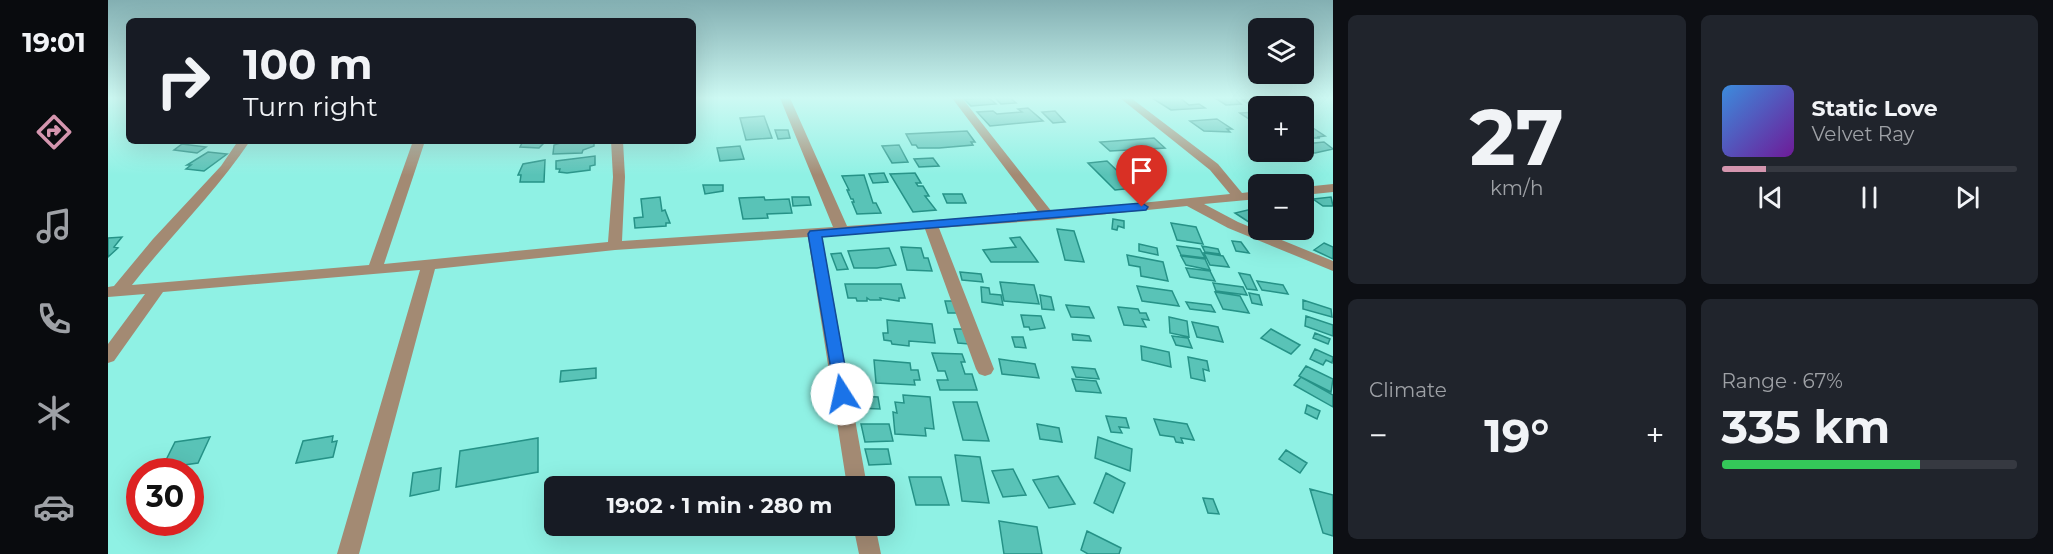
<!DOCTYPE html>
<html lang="en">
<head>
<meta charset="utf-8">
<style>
	body { margin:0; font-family:Montserrat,sans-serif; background:#20242c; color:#f1f3f6; height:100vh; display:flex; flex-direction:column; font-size:22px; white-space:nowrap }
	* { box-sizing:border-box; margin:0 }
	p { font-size:20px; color:#9ea1a6 }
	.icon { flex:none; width:33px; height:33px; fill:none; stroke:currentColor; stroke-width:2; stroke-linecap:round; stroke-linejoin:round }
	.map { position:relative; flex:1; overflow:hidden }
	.drawer { display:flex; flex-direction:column; gap:15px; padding:15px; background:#0d0f14; width:720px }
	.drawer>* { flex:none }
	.hud { position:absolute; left:18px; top:18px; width:570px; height:126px; border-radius:9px; box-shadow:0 6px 24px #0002; background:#171b24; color:#f1f3f6; overflow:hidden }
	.fabs { position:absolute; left:1140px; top:18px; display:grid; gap:12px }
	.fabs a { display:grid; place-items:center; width:66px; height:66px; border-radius:9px; background:#171b24; box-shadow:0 6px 24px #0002; font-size:30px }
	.speed { position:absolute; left:18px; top:458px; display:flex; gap:12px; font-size:30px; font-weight:700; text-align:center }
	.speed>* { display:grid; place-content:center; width:78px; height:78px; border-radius:50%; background:#171b24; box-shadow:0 6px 24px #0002; line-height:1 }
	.speed .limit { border:9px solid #d22; background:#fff; color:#111 }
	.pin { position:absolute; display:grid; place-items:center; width:51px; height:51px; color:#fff; margin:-62px -26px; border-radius:50% 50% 50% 0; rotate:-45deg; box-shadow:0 0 6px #0007 }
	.pin .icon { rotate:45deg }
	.me { position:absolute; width:66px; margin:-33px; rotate:350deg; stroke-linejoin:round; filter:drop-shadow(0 0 4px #0008) }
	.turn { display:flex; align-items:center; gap:21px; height:126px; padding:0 18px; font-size:27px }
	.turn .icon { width:78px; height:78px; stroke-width:2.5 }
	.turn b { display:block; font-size:42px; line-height:51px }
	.big { font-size:45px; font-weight:700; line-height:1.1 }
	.drawer .widget { flex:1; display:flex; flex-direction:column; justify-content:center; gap:9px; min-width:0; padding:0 21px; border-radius:9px; background:#20242c }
	.drawer .dial { align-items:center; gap:0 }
	.dial b { font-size:78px; line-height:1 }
	.song { display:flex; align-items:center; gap:18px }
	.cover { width:72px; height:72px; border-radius:9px; background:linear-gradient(135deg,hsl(210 70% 55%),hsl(280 70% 35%)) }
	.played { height:6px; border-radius:3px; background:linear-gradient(90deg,#d495ae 15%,#363941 15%) }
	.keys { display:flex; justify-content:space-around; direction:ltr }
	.heat { display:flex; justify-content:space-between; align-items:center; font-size:33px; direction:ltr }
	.charge { height:9px; border-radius:4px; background:linear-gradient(90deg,#34c759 67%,#363941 0) }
	.drawer .tiles { flex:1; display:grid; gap:15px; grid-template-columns:repeat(2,1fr) }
	.trip { position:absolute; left:436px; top:476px; width:351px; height:60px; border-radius:9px; background:#171b24; box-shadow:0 6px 24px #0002; font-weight:700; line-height:60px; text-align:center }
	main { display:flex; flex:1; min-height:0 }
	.tabs { display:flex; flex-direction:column; width:108px; justify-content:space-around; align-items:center; background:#090b0e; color:#9ea1a6 }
	.tabs .icon { width:42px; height:42px }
	.tabs .on { color:#d495ae }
	.tabs b { font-size:27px; color:#f1f3f6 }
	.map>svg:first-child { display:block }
</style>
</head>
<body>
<main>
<nav class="tabs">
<b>19:01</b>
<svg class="icon on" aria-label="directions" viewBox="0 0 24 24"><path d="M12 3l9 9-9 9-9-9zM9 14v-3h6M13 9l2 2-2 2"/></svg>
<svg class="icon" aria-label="music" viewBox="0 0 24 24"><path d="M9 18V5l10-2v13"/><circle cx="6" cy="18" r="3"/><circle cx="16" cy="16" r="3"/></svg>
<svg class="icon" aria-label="phone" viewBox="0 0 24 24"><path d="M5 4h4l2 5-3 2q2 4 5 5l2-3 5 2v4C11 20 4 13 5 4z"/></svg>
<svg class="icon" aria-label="climate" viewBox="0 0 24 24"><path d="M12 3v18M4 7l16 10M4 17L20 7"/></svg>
<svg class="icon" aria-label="car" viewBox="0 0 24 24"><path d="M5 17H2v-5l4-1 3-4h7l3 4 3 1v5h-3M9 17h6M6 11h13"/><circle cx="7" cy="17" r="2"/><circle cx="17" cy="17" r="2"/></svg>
</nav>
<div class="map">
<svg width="1225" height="554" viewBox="0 0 1225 554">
	<rect width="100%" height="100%" fill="#8ff1e4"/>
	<path fill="#59c3b7" stroke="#269287" stroke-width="1.5" d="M881 98 888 104 863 106 856 99Z
		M887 98H902L908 103 893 104Z
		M1044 98H1072L1081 105 1091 104 1097 108 1063 110Z
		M1107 98H1126L1133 104 1118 105Z
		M1172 98 1184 105 1145 107 1134 100Z
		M920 108 935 121 882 126 869 112 885 111 889 114 914 112 910 109Z
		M947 111 957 122 945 123 934 112Z
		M1148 112 1150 119H1141L1132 113Z
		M656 116 664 138 638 140 632 118Z
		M1109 119 1124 129H1119L1122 132 1096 131 1082 121Z
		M1205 128 1217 136 1209 137 1212 138H1196V129Z
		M667 130H680L682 138 670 139Z
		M859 131 867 142H863L865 145 831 148H810L808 145H804L798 134Z
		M1046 138 1057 148 1002 151 992 142Z
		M415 141H438L431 148 412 147Z
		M459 141H486V146L475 150 474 153 445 154 446 145Z
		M1216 142 1225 149 1207 153 1196 151V144Z
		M74 144 98 147 89 153 66 150Z
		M791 145 800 162 784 163 774 146Z
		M632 146 636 159 612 161 609 148Z
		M100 152 119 154 96 171 78 169 83 165H79Z
		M487 156V165L482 166V170L459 173 451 172 452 169H448V161Z
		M825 158 831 166 811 167 806 159Z
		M437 160 436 182H412L413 175H410L415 164Z
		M999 161 1027 188 1007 190 980 163Z
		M776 173 780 182 765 183 761 174Z
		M807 173 813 183H808L810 186H815L821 196H817L828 210 805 212 782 174Z
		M756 175 765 203H768L773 213 749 214 744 202H746L745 199H743L739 190H741L734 176Z
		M595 185H615V191L597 194Z
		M835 194H854L858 203H839Z
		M552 197 554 211 557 210 562 223H558V226L527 228 526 218 535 217 533 199Z
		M656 197 657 200 681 199 684 213 659 214 660 218 635 219 631 198Z
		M684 197H701L703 205 685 206Z
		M1223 197 1225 206H1215L1205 199Z
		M1144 209 1150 213V228L1127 213Z
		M1005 219 1016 221V228L1010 226 1009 230 1004 229Z
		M1063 223 1088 227 1095 244 1069 240Z
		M949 229 966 231 976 262 957 260Z
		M14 237 6 247 10 248 0 257V238Z
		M912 237 930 262H883L875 250 908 247 902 238Z
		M1124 241 1133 242 1141 253 1128 251Z
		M1216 243 1225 247V259L1206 250Z
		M1031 244 1049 248 1050 255 1031 251Z
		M1069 246 1092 249 1097 258 1073 255Z
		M1094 246 1110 249 1112 254 1097 252Z
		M793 247 813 248 816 258H820L824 271 799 270Z
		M781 248 788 265 769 268H746L740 251Z
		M733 253 740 269 729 270 723 254Z
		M1096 253 1115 256 1121 267 1102 265Z
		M1019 255 1055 262 1060 281 1033 276 1032 267 1021 265Z
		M1073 256 1097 259 1102 270 1078 265Z
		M1078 268 1102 271 1107 281 1082 277Z
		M852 272 873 274 875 282 854 280Z
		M1131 273 1142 275 1149 290 1139 289Z
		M1149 281 1175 285 1180 294 1154 290Z
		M892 282 926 285 931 304 896 301Z
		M1105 283 1135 287 1139 295 1108 291Z
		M737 284H793L797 298H791V301L772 298 773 300H762L759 298V301H749L748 298H740Z
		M1029 286 1064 291 1071 306 1034 301Z
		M873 287 881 288 882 294 893 295 895 305 874 302Z
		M1107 292 1132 296 1141 313 1115 309Z
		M1141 293 1151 295 1154 305 1144 303Z
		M932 295 943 297 946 310 934 309Z
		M1195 300 1223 309 1224 317 1195 309Z
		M837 301H847L849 313H840Z
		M1078 302 1103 305 1107 312 1082 309Z
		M958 305 981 307 986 318 963 317Z
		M1010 307 1030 309 1032 313H1038L1041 320 1034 319 1038 327 1016 325Z
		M913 315 933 316 937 328 922 330 921 327H916Z
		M1198 316 1225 325V336L1197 326Z
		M1061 317 1079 321 1081 337 1062 333Z
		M779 320 824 324 827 343 801 341V346L784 344 783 341 776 340 775 333H780Z
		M1084 322 1110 327 1115 342 1089 337Z
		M846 329H857L861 344 850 343Z
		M1163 329 1192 345 1183 354 1153 338Z
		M1207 333 1222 339 1220 344 1205 338Z
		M964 334 981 336 983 341 965 340Z
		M1064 336 1080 338 1084 348 1068 345Z
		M904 337H915L918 348 907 347Z
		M1033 346 1061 352 1063 367 1034 360Z
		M1207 349 1225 357 1224 363 1218 360 1215 365 1202 359Z
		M824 353 854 354 857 362H853L857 374H864L869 390H832L829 380H840L837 371H830Z
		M1080 357 1099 361 1101 371 1095 369 1097 381 1083 378Z
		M891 359 927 364 931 378 894 374Z
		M766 360 802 363 803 370H810L812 380H806L807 385 768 383Z
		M1198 366 1225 379 1223 392 1191 376Z
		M964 367 987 369 991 379 968 377Z
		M488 368V378L452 382 453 371Z
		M1193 377 1225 395V407L1186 385Z
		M964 379 988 381 993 393 968 391Z
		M795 395 822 397 826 429 817 428 818 436 787 434 785 412 789 413 787 402 796 403Z
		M748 396 770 397 772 409 749 408Z
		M845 402H869L881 441 855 440Z
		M1199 405 1212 411 1209 419 1197 413Z
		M998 416 1018 418 1021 428 1011 427 1014 433 1003 432Z
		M1046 419 1079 424 1086 440 1073 438 1075 443 1068 442 1066 437 1052 435Z
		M753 424H781L785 441 757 442Z
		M929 424 951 428 954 442 932 439Z
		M225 436 224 442 229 441 225 457 188 463 195 441Z
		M102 437 90 463 54 468 67 442Z
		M990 437 1024 449 1022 471 987 458Z
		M430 438V472L348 487 352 451Z
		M757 449H780L783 464 761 465Z
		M1178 450 1199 463 1192 473 1171 459Z
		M847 455 872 457 881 503 854 501Z
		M333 468 331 490 302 496 305 473Z
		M905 469 918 495 895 497 884 471Z
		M998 473 1017 483 1005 513 986 503Z
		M950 476 967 504 941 508 925 480Z
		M801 477H833L841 505H808Z
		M1202 489 1225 495V536L1215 533Z
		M1095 498 1105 499 1111 514 1100 513Z
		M891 521 929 527 934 554H896Z
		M979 531 1013 548 1011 554H980L973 550Z"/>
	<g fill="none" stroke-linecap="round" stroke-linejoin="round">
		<path fill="#a38a73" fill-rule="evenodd" d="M672 98H682L739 226 931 213 844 98H854L944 212 1122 194 1102 170 1012 98H1023L1110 164 1134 193 1150 191V199L1096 204 1130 222 1225 261V271L1120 228 1079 206 940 220 831 228 886 369 883 374 877 376 871 374 868 369 817 229 714 236 759 486H739L700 237 507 250 327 269 251 554H229L312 270 55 292 6 361 0 363V344L37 294 0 297V287L6 286 45 239 113 166 130 141H142C107 193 62 236 24 285L261 265 305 141H317L276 264 500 242 505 177 503 141H515L517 177 514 241 725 227Z
			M1225 184V192L1196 195V187Z
			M745 525H767L773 554H751Z"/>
	</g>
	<linearGradient id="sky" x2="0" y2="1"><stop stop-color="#83afb2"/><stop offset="0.56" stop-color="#cdf9f3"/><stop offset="1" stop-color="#cdf9f3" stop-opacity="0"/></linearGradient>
	<rect width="1225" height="175" fill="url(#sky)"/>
	<path fill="#1a73e8" stroke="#114b97" stroke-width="1.5" d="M1034 203 1040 207 1038 210 714 237 742 394 740 399 734 401 728 399 700 234 702 231Z"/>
</svg>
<div class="fabs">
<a><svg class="icon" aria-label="layers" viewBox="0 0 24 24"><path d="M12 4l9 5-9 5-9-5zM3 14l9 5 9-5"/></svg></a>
<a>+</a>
<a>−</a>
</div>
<div class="speed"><div class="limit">30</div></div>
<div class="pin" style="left:1034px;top:207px;background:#d93025"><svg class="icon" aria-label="arrive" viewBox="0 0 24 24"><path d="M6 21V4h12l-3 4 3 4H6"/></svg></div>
<svg class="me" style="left:734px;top:394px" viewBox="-20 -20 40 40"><circle r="19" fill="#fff"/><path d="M0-13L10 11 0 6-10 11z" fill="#1a73e8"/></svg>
<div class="trip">19:02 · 1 min · 280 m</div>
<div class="hud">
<div class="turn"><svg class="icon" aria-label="right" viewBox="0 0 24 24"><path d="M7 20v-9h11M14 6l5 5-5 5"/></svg><div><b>100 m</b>Turn right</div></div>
</div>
</div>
<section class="drawer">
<div class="tiles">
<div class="widget dial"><b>27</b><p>km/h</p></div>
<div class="widget">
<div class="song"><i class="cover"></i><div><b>Static Love</b><p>Velvet Ray</p></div></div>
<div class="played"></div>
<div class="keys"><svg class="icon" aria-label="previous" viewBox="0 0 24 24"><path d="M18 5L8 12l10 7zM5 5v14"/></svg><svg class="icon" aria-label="pause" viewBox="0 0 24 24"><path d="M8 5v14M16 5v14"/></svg><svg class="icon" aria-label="next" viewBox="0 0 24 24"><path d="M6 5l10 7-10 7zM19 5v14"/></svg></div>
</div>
<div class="widget"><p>Climate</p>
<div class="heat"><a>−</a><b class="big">19°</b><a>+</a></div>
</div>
<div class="widget"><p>Range · 67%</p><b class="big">335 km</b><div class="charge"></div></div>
</div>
</section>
</main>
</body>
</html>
